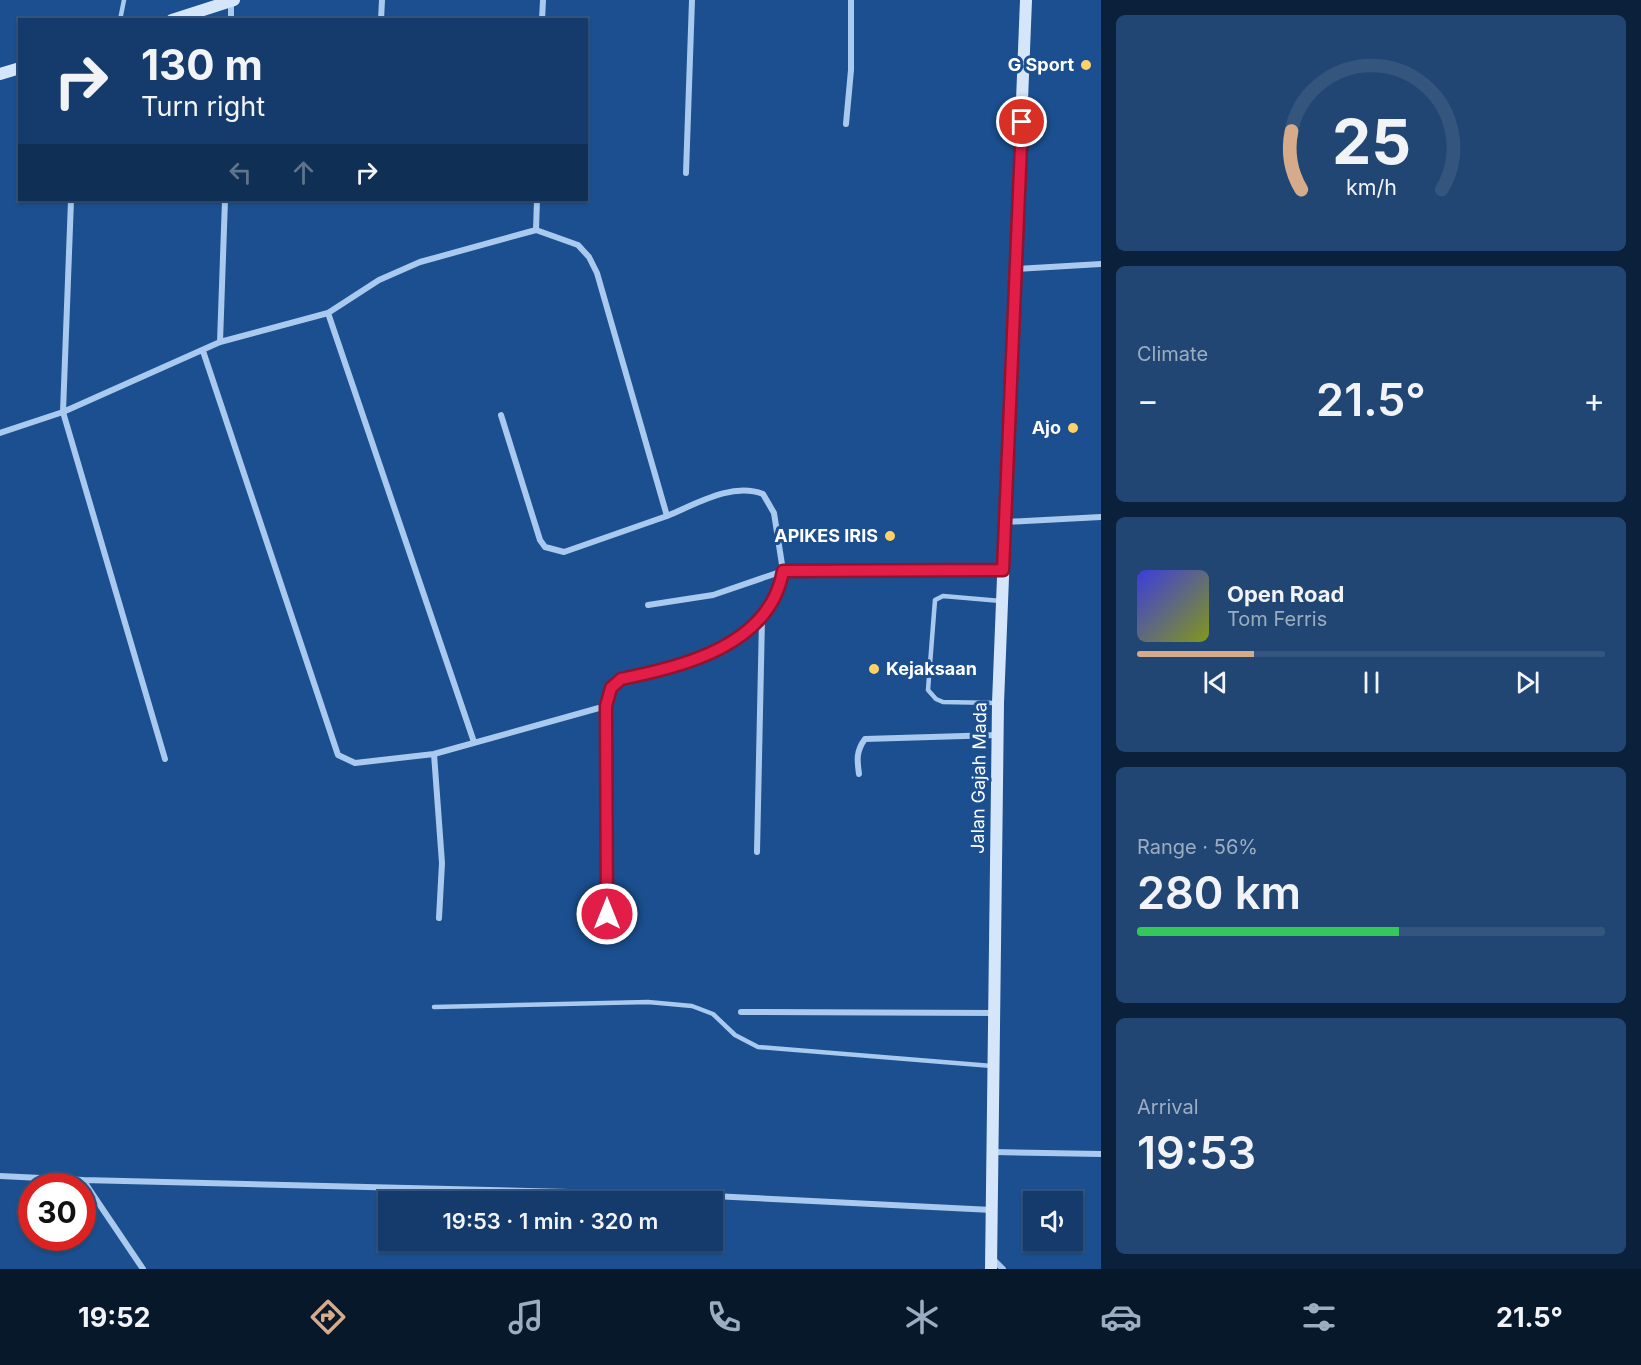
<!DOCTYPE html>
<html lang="en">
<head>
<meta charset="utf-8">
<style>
	body { margin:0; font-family:Inter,sans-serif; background:#214673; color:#f1f3f6; height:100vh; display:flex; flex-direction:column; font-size:22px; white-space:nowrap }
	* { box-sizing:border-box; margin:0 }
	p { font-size:20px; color:#9dadc1 }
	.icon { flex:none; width:33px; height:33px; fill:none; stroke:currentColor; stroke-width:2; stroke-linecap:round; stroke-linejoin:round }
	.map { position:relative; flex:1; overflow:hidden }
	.sheet { display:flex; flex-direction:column; gap:15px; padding:15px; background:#0b203b; width:540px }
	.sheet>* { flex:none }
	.guide { position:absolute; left:18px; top:18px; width:570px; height:183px; border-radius:0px; box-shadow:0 2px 4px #0004,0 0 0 2px #33557e; background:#143b6b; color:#f1f3f6; overflow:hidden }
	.fabs { position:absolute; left:1023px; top:1191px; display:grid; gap:12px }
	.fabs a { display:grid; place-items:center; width:60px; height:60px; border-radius:0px; background:#143b6b; box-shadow:0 2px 4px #0004,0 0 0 2px #33557e; font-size:30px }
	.speed { position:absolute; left:18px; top:1173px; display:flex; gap:12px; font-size:30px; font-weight:700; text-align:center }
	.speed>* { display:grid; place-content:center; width:78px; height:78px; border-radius:50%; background:#143b6b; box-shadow:0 2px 4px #0004,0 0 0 2px #33557e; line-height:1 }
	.speed .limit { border:9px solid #d22; background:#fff; color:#111 }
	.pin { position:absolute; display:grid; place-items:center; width:51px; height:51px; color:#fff; margin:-26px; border:3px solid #fff; border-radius:50%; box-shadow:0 2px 6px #0007 }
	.me { position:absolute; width:66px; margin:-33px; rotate:0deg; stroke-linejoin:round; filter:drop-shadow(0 0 4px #0008) }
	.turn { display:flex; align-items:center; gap:21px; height:126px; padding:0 24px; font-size:27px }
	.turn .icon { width:78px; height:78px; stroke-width:2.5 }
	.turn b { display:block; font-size:42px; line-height:51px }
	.lanes { display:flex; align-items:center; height:57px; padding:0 24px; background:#0003; justify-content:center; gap:30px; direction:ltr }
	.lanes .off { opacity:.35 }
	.big { font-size:45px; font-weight:600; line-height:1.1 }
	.sheet .card { flex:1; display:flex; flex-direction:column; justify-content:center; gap:9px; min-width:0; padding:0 21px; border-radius:9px; background:#214673 }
	.sheet .dial { align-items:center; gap:0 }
	.dial svg { height:156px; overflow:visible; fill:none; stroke:#33557e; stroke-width:7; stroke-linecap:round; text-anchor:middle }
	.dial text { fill:#f1f3f6; stroke:none }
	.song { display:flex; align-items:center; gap:18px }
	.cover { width:72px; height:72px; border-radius:9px; background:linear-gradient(135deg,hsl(240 70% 55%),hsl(70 70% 35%)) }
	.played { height:6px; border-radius:3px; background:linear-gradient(90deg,#d6ab8b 25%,#33557e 25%) }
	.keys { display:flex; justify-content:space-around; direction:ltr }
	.heat { display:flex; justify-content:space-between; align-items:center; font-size:33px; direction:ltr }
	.charge { height:9px; border-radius:4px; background:linear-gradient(90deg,#34c759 56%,#33557e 0) }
	.trip { position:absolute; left:378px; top:1191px; width:345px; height:60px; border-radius:0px; background:#143b6b; box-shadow:0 2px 4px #0004,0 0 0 2px #33557e; font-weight:600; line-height:60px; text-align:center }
	.tab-bar { display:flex; height:96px; justify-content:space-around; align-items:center; background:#08182b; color:#9dadc1 }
	.tab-bar .icon { width:42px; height:42px }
	.tab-bar .on { color:#d6ab8b }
	.tab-bar b { font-size:27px; color:#f1f3f6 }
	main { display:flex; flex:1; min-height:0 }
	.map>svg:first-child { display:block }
</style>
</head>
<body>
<main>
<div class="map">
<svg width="1101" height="1269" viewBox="0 0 1101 1269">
	<rect width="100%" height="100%" fill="#1b4f8f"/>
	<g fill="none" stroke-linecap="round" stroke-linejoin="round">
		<path stroke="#a9c9ee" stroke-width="4.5" d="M120 20 124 0
			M997 703 943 702 936 699 928 690 935 600 943 596 1001 601
			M434 1007 648 1002 692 1006 713 1014 735 1035 758 1047 992 1066"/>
		<path stroke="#a9c9ee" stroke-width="6" d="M231 20V1
			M381 20 382 0
			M542 20 543 0
			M846 124 851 70V0
			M686 173 692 0
			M71 200 63 412 165 759
			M536 230 537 200
			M1015 269 1101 264
			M328 313 474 742
			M220 342 225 200
			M203 351 338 755 355 763 434 754 606 706 611 688 621 679C686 667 769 645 783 571L1003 570
			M501 415 540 540 545 547 564 552 667 516
			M0 433 63 412 220 342 328 313 379 280 420 262 536 230 578 245 589 257 597 273 667 516C696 504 732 482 763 494L774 513 783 571 713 595 648 605
			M1006 522 1101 517
			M606 706 607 914
			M434 754 442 863 439 918
			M859 774C857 760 856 751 865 739L997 735
			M757 852 762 619
			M741 1012 995 1013
			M993 1152 1101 1154
			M0 1176 83 1180
			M992 1258 1003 1269
			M143 1269 83 1180 692 1195 992 1210"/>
		<path stroke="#d6e6fa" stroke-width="12" d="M172 20 234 0
			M0 74 20 68
			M991 1269 998 703 1026 0"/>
	</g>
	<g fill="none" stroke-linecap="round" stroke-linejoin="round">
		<g stroke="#92132f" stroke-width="15">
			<path id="route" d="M607 914 606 706 611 688 621 679C685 666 770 645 783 571L1003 570 1022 122"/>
		</g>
		<use href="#route" stroke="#e11d48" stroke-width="10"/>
	</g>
	<g fill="#ffd166" stroke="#1b4f8f" stroke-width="2">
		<circle cx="1086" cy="65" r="6"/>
		<circle cx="1073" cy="428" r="6"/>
		<circle cx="890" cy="536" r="6"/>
		<circle cx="874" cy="669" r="6"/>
	</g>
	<g text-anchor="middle" stroke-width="6" stroke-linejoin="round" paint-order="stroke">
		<g font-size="18" font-weight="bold" fill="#fff" stroke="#1b4f8f" text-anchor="end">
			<text x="1074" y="71">G Sport</text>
			<text x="1061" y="434">Ajo</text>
			<text x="878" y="542">APIKES IRIS</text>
			<text x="886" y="675" text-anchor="start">Kejaksaan</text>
		</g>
		<g font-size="18" fill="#fff" stroke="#1b4f8f">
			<text transform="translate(979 778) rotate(-89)" y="6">Jalan Gajah Mada</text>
		</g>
	</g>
</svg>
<div class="fabs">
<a><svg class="icon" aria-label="sound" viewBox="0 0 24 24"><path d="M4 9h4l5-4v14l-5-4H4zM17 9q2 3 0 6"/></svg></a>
</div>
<div class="speed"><div class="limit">30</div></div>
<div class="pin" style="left:1022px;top:122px;background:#d93025"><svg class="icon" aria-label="arrive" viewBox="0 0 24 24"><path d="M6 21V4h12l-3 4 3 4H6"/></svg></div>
<svg class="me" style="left:607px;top:914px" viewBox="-20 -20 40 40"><circle r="17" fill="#e11d48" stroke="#fff" stroke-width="3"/><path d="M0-11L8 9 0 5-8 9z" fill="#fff"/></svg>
<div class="trip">19:53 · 1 min · 320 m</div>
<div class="guide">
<div class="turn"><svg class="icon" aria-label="right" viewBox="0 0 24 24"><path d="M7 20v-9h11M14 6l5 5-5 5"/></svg><div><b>130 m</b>Turn right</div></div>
<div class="lanes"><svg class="icon off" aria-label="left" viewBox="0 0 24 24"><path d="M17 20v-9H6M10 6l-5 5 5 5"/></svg><svg class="icon off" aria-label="ahead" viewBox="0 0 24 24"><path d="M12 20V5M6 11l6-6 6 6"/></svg><svg class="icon" aria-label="right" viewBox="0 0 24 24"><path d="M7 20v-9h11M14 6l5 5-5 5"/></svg></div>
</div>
</div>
<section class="sheet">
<div class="card dial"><svg viewBox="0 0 100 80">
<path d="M14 69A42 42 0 1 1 86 69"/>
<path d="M14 69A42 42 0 0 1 9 39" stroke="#d6ab8b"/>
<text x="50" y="56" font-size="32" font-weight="700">25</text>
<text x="50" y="72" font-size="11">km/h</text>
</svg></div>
<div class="card"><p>Climate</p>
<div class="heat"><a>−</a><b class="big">21.5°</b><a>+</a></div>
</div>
<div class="card">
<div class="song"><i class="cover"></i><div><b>Open Road</b><p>Tom Ferris</p></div></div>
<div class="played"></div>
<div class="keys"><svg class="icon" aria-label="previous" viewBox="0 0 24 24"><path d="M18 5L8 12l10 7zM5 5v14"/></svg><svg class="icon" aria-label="pause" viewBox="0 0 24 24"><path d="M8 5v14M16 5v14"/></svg><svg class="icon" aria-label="next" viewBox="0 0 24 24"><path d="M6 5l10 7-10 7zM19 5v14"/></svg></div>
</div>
<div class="card"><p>Range · 56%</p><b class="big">280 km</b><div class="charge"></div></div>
<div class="card"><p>Arrival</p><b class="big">19:53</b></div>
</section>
</main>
<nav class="tab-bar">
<b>19:52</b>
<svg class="icon on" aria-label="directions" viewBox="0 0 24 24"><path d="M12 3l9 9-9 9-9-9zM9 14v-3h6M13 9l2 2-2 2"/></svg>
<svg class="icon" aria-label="music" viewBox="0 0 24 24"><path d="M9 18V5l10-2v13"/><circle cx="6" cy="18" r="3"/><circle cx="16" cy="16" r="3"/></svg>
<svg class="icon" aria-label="phone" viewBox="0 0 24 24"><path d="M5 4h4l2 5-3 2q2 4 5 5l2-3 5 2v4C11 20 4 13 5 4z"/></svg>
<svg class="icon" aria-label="climate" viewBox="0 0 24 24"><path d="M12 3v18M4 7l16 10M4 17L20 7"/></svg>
<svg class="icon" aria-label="car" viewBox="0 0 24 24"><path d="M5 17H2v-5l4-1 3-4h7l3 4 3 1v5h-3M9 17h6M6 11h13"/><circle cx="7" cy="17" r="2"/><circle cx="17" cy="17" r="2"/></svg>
<svg class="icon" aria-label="filters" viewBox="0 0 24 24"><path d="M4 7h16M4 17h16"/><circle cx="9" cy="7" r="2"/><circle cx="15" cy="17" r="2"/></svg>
<b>21.5°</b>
</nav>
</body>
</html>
